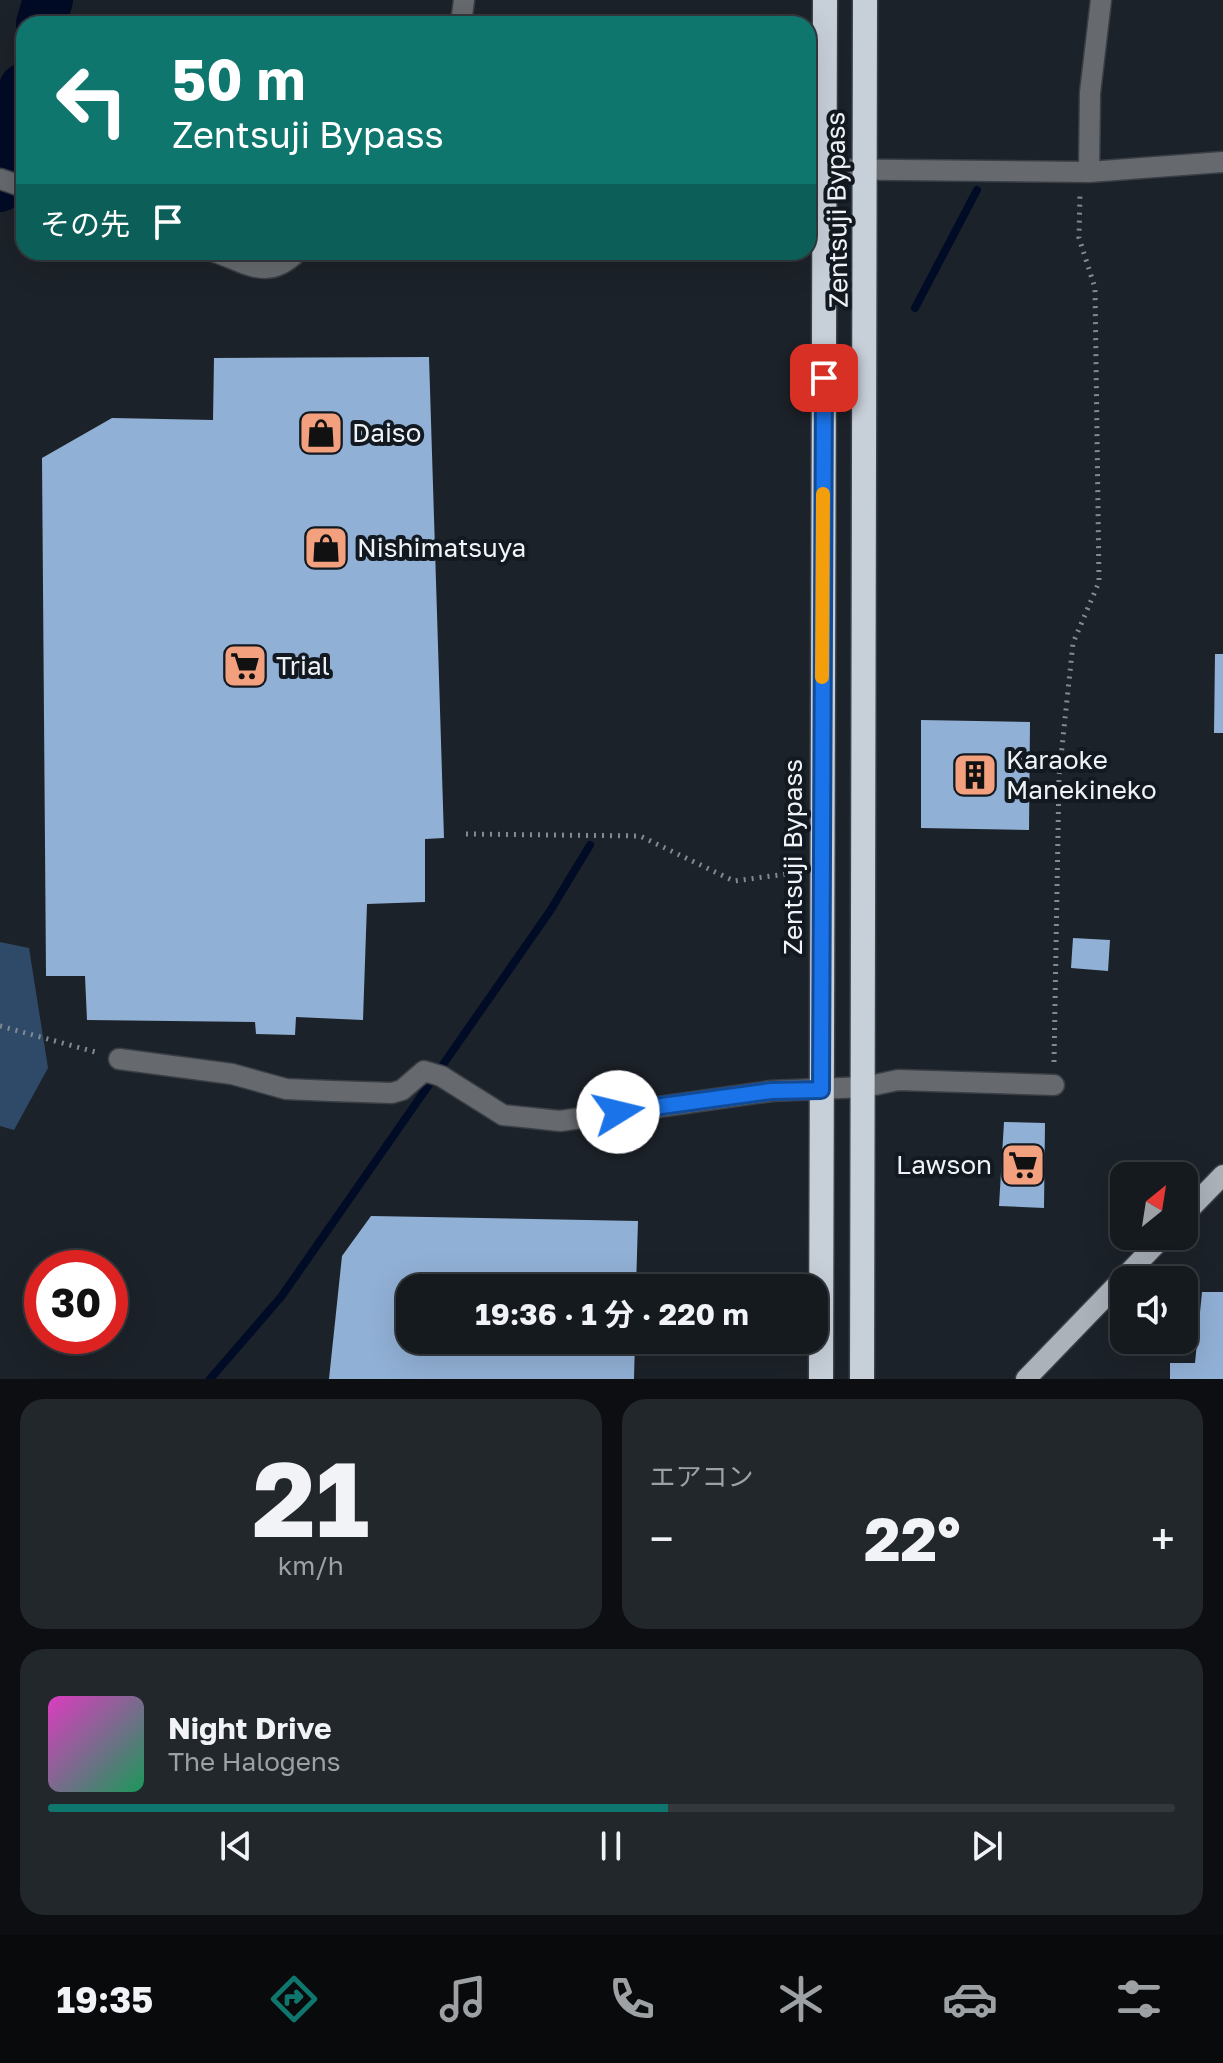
<!DOCTYPE html>
<html lang="ja">
<head>
<meta charset="utf-8">
<style>
	body { margin:0; font-family:"Golos Text","Noto Sans JP",sans-serif; background:#22272c; color:#f1f3f6; height:100vh; display:flex; flex-direction:column; font-size:30px; white-space:nowrap }
	* { box-sizing:border-box; margin:0 }
	p { font-size:26px; color:#9da1a4 }
	.icon { flex:none; width:44px; height:44px; fill:none; stroke:currentColor; stroke-width:2; stroke-linecap:round; stroke-linejoin:round }
	.map { position:relative; height:1379px; overflow:hidden }
	.panel { display:flex; flex-direction:column; gap:20px; padding:20px; background:#0c0e11; flex:1 }
	.panel>* { flex:none }
	.banner { position:absolute; left:16px; top:16px; width:800px; height:244px; border-radius:24px; box-shadow:0 8px 32px #0002,0 0 0 2px #34383d; background:#0f766e; color:#fff; overflow:hidden }
	.needle { width:52px; rotate:30deg }
	.fabs { position:absolute; left:1110px; top:1162px; display:grid; gap:16px }
	.fabs a { display:grid; place-items:center; width:88px; height:88px; border-radius:16px; background:#151a1f; box-shadow:0 8px 32px #0002,0 0 0 2px #34383d; font-size:40px }
	.speed { position:absolute; left:24px; top:1250px; display:flex; gap:16px; font-size:40px; font-weight:700; text-align:center }
	.speed>* { display:grid; place-content:center; width:104px; height:104px; border-radius:50%; background:#151a1f; box-shadow:0 8px 32px #0002,0 0 0 2px #34383d; line-height:1 }
	.speed .limit { border:12px solid #d22; background:#fff; color:#111 }
	.pin { position:absolute; display:grid; place-items:center; width:68px; height:68px; color:#fff; margin:-34px; border-radius:16px; box-shadow:0 4px 12px #0006 }
	.me { position:absolute; width:88px; margin:-44px; rotate:81deg; stroke-linejoin:round; filter:drop-shadow(0 0 6px #0008) }
	.turn { display:flex; align-items:center; gap:28px; height:168px; padding:0 24px; font-size:36px }
	.turn .icon { width:104px; height:104px; stroke-width:2.5 }
	.turn b { display:block; font-size:56px; line-height:68px }
	.then { display:flex; align-items:center; height:76px; padding:0 24px; background:#0003; gap:16px; font-size:30px }
	.big { font-size:60px; font-weight:700; line-height:1.1 }
	.panel .card { flex:1; display:flex; flex-direction:column; justify-content:center; gap:12px; min-width:0; padding:0 28px; border-radius:24px; background:#22272c }
	.panel .dial { align-items:center; gap:0 }
	.dial b { font-size:104px; line-height:1 }
	.song { display:flex; align-items:center; gap:24px }
	.cover { width:96px; height:96px; border-radius:12px; background:linear-gradient(135deg,hsl(310 70% 55%),hsl(150 70% 35%)) }
	.played { height:8px; border-radius:4px; background:linear-gradient(90deg,#0f766e 55%,#34383d 55%) }
	.keys { display:flex; justify-content:space-around; direction:ltr }
	.heat { display:flex; justify-content:space-between; align-items:center; font-size:44px; direction:ltr }
	.panel .tiles { flex:1; display:grid; gap:20px; grid-template-columns:1fr 1fr }
	.card:last-child { grid-column:span 2 }
	.trip { position:absolute; left:396px; top:1274px; width:432px; height:80px; border-radius:24px; background:#151a1f; box-shadow:0 8px 32px #0002,0 0 0 2px #34383d; font-weight:700; line-height:80px; text-align:center }
	.tabs { display:flex; height:128px; justify-content:space-around; align-items:center; background:#080a0c; color:#9da1a4 }
	.tabs .icon { width:56px; height:56px }
	.tabs .current { color:#0f766e }
	.tabs b { font-size:36px; color:#f1f3f6 }
	.map>svg:first-child { display:block }
</style>
</head>
<body>
<div class="map">
<svg width="1223" height="1379" viewBox="0 0 1223 1379">
	<rect width="100%" height="100%" fill="#1c2229"/>
	<path fill="#2f4968" d="M0 942 29 948 48 1068 14 1130 0 1126Z"/>
	<g fill="none" stroke-linecap="round" stroke-linejoin="round">
		<path stroke="#000b26" stroke-width="8" d="M915 308 977 190
			M210 1379 281 1297 550 911 590 845"/>
		<path stroke="#000b26" stroke-width="50" d="M41 24 48 0
			M0 187 24 88"/>
	</g>
	<path fill="#91b0d5" d="M429 357 444 838 425 839V902L367 904 363 1020 296 1017 295 1035 256 1034 255 1022 87 1020 85 976H46L42 458 112 418 213 420 214 358Z
		M1215 654H1223V733H1214Z
		M921 720 1030 722 1029 830 921 828Z
		M1073 938 1110 940 1108 971 1071 968Z
		M1004 1122 1045 1123 1044 1208 999 1206Z
		M371 1216 638 1221 636 1288H410V1340H635L634 1379H329L342 1256Z
		M1202 1292H1223V1379H1170V1363H1195Z"/>
	<g fill="none" stroke-linecap="round" stroke-linejoin="round">
		<g stroke="#3a3f46" stroke-width="23">
			<path id="street" d="M461 24 464 0
				M808 169 1089 172 1223 162
				M1089 172 1090 93 1101 0
				M0 179 24 187
				M215 252C249 264 268 281 297 252
				M119 1059 232 1074 286 1089 332 1091 392 1093 402 1090 424 1071 441 1076 503 1115 560 1121 771 1091 865 1087 898 1080 1054 1085"/>
		</g>
		<g stroke="#3a3f46" stroke-width="23">
			<path id="primary" d="M1184 1215 1223 1175
				M1026 1379 1164 1236"/>
		</g>
		<g stroke="#3a3f46" stroke-width="27">
			<path id="highway" d="M821 1379 825 0
				M862 1379 865 0"/>
		</g>
		<path stroke="#858a90" stroke-width="5" stroke-dasharray="2 6" stroke-linecap="butt" d="M466 834 640 836 734 881 794 873
			M0 1026 99 1053
			M1054 1062 1059 776 1073 643 1099 582 1095 288 1079 238 1080 193"/>
		<use href="#street" stroke="#66696d" stroke-width="20"/>
		<use href="#primary" stroke="#abb2ba" stroke-width="20"/>
		<use href="#highway" stroke="#c7cfd9" stroke-width="24"/>
	</g>
	<g fill="none" stroke-linecap="round" stroke-linejoin="round">
		<g stroke="#114b97" stroke-width="20">
			<path id="route" d="M618 1112 771 1091 821 1090 824 378"/>
		</g>
		<use href="#route" stroke="#1a73e8" stroke-width="14"/>
		<path stroke="#f59e0b" stroke-width="14" d="M822 677 823 494"/>
	</g>
	<defs>
		<g id="shop-square" transform="scale(2.3)"><rect x="-9" y="-9" width="18" height="18" rx="4" fill="#f2a07e" stroke="#131920"/><path d="M-5-2.5h2.3a2.7 3.5 0 0 1 5.4 0H5L5.5 6h-11ZM-1.5-2.5h3a1.5 2.3 0 0 0-3 0Z" fill="#111"/></g>
		<g id="supermarket-square" transform="scale(2.3)"><rect x="-9" y="-9" width="18" height="18" rx="4" fill="#f2a07e" stroke="#131920"/><path d="M-6-5.5h2.5l.6 2H6L4.5 2H-2.5L-4.4-4H-6ZM-1.5 3.2a1.3 1.3 0 1 0 .1 0ZM3 3.2a1.3 1.3 0 1 0 .1 0Z" fill="#111"/></g>
		<g id="building-square" transform="scale(2.3)"><rect x="-9" y="-9" width="18" height="18" rx="4" fill="#f2a07e" stroke="#131920"/><path d="M-4-6H4V6H1V3H-1V6H-4ZM-2.5-4.3h1.7v1.8h-1.7ZM.8-4.3h1.7v1.8H.8ZM-2.5-1h1.7V.8h-1.7ZM.8-1h1.7V.8H.8Z" fill="#111"/></g>
	</defs>
	<g fill-rule="evenodd">
		<use href="#shop-square" x="321" y="433"/>
		<use href="#shop-square" x="326" y="548"/>
		<use href="#supermarket-square" x="245" y="666"/>
		<use href="#building-square" x="975" y="775"/>
		<use href="#supermarket-square" x="1023" y="1165"/>
	</g>
	<g text-anchor="middle" stroke-width="8" stroke-linejoin="round" paint-order="stroke">
		<g font-size="26" fill="#eff3f8" stroke="#131920">
			<text transform="translate(837 210) rotate(-91)" y="9">Zentsuji Bypass</text>
			<text transform="translate(793 857) rotate(-90)" y="9">Zentsuji Bypass</text>
		</g>
		<g font-size="26" fill="#eff3f8" stroke="#131920" text-anchor="start">
			<text x="352" y="442">Daiso</text>
			<text x="357" y="557">Nishimatsuya</text>
			<text x="276" y="675">Trial</text>
			<text x="1006" y="769">Karaoke<tspan x="1006" dy="30">Manekineko</tspan></text>
			<text x="992" y="1174" text-anchor="end">Lawson</text>
		</g>
	</g>
</svg>
<div class="fabs">
<a><svg class="needle" viewBox="-14 -14 28 28"><path d="M0-13l5 13h-10z" fill="#e53935"/><path d="M0 13l5-13h-10z" fill="#9da1a4"/></svg></a>
<a><svg class="icon" aria-label="sound" viewBox="0 0 24 24"><path d="M4 9h4l5-4v14l-5-4H4zM17 9q2 3 0 6"/></svg></a>
</div>
<div class="speed"><div class="limit">30</div></div>
<div class="pin" style="left:824px;top:378px;background:#d93025"><svg class="icon" aria-label="arrive" viewBox="0 0 24 24"><path d="M6 21V4h12l-3 4 3 4H6"/></svg></div>
<svg class="me" style="left:618px;top:1112px" viewBox="-20 -20 40 40"><circle r="19" fill="#fff"/><path d="M0-13L10 11 0 6-10 11z" fill="#1a73e8"/></svg>
<div class="trip">19:36 · 1 分 · 220 m</div>
<div class="banner">
<div class="turn"><svg class="icon" aria-label="left" viewBox="0 0 24 24"><path d="M17 20v-9H6M10 6l-5 5 5 5"/></svg><div><b>50 m</b>Zentsuji Bypass</div></div>
<div class="then">その先<svg class="icon" aria-label="arrive" viewBox="0 0 24 24"><path d="M6 21V4h12l-3 4 3 4H6"/></svg></div>
</div>
</div>
<section class="panel">
<div class="tiles">
<div class="card dial"><b>21</b><p>km/h</p></div>
<div class="card"><p>エアコン</p>
<div class="heat"><a>−</a><b class="big">22°</b><a>+</a></div>
</div>
<div class="card">
<div class="song"><i class="cover"></i><div><b>Night Drive</b><p>The Halogens</p></div></div>
<div class="played"></div>
<div class="keys"><svg class="icon" aria-label="previous" viewBox="0 0 24 24"><path d="M18 5L8 12l10 7zM5 5v14"/></svg><svg class="icon" aria-label="pause" viewBox="0 0 24 24"><path d="M8 5v14M16 5v14"/></svg><svg class="icon" aria-label="next" viewBox="0 0 24 24"><path d="M6 5l10 7-10 7zM19 5v14"/></svg></div>
</div>
</div>
</section>
<nav class="tabs">
<b>19:35</b>
<svg class="icon current" aria-label="directions" viewBox="0 0 24 24"><path d="M12 3l9 9-9 9-9-9zM9 14v-3h6M13 9l2 2-2 2"/></svg>
<svg class="icon" aria-label="music" viewBox="0 0 24 24"><path d="M9 18V5l10-2v13"/><circle cx="6" cy="18" r="3"/><circle cx="16" cy="16" r="3"/></svg>
<svg class="icon" aria-label="phone" viewBox="0 0 24 24"><path d="M5 4h4l2 5-3 2q2 4 5 5l2-3 5 2v4C11 20 4 13 5 4z"/></svg>
<svg class="icon" aria-label="climate" viewBox="0 0 24 24"><path d="M12 3v18M4 7l16 10M4 17L20 7"/></svg>
<svg class="icon" aria-label="car" viewBox="0 0 24 24"><path d="M5 17H2v-5l4-1 3-4h7l3 4 3 1v5h-3M9 17h6M6 11h13"/><circle cx="7" cy="17" r="2"/><circle cx="17" cy="17" r="2"/></svg>
<svg class="icon" aria-label="filters" viewBox="0 0 24 24"><path d="M4 7h16M4 17h16"/><circle cx="9" cy="7" r="2"/><circle cx="15" cy="17" r="2"/></svg>
</nav>
</body>
</html>
